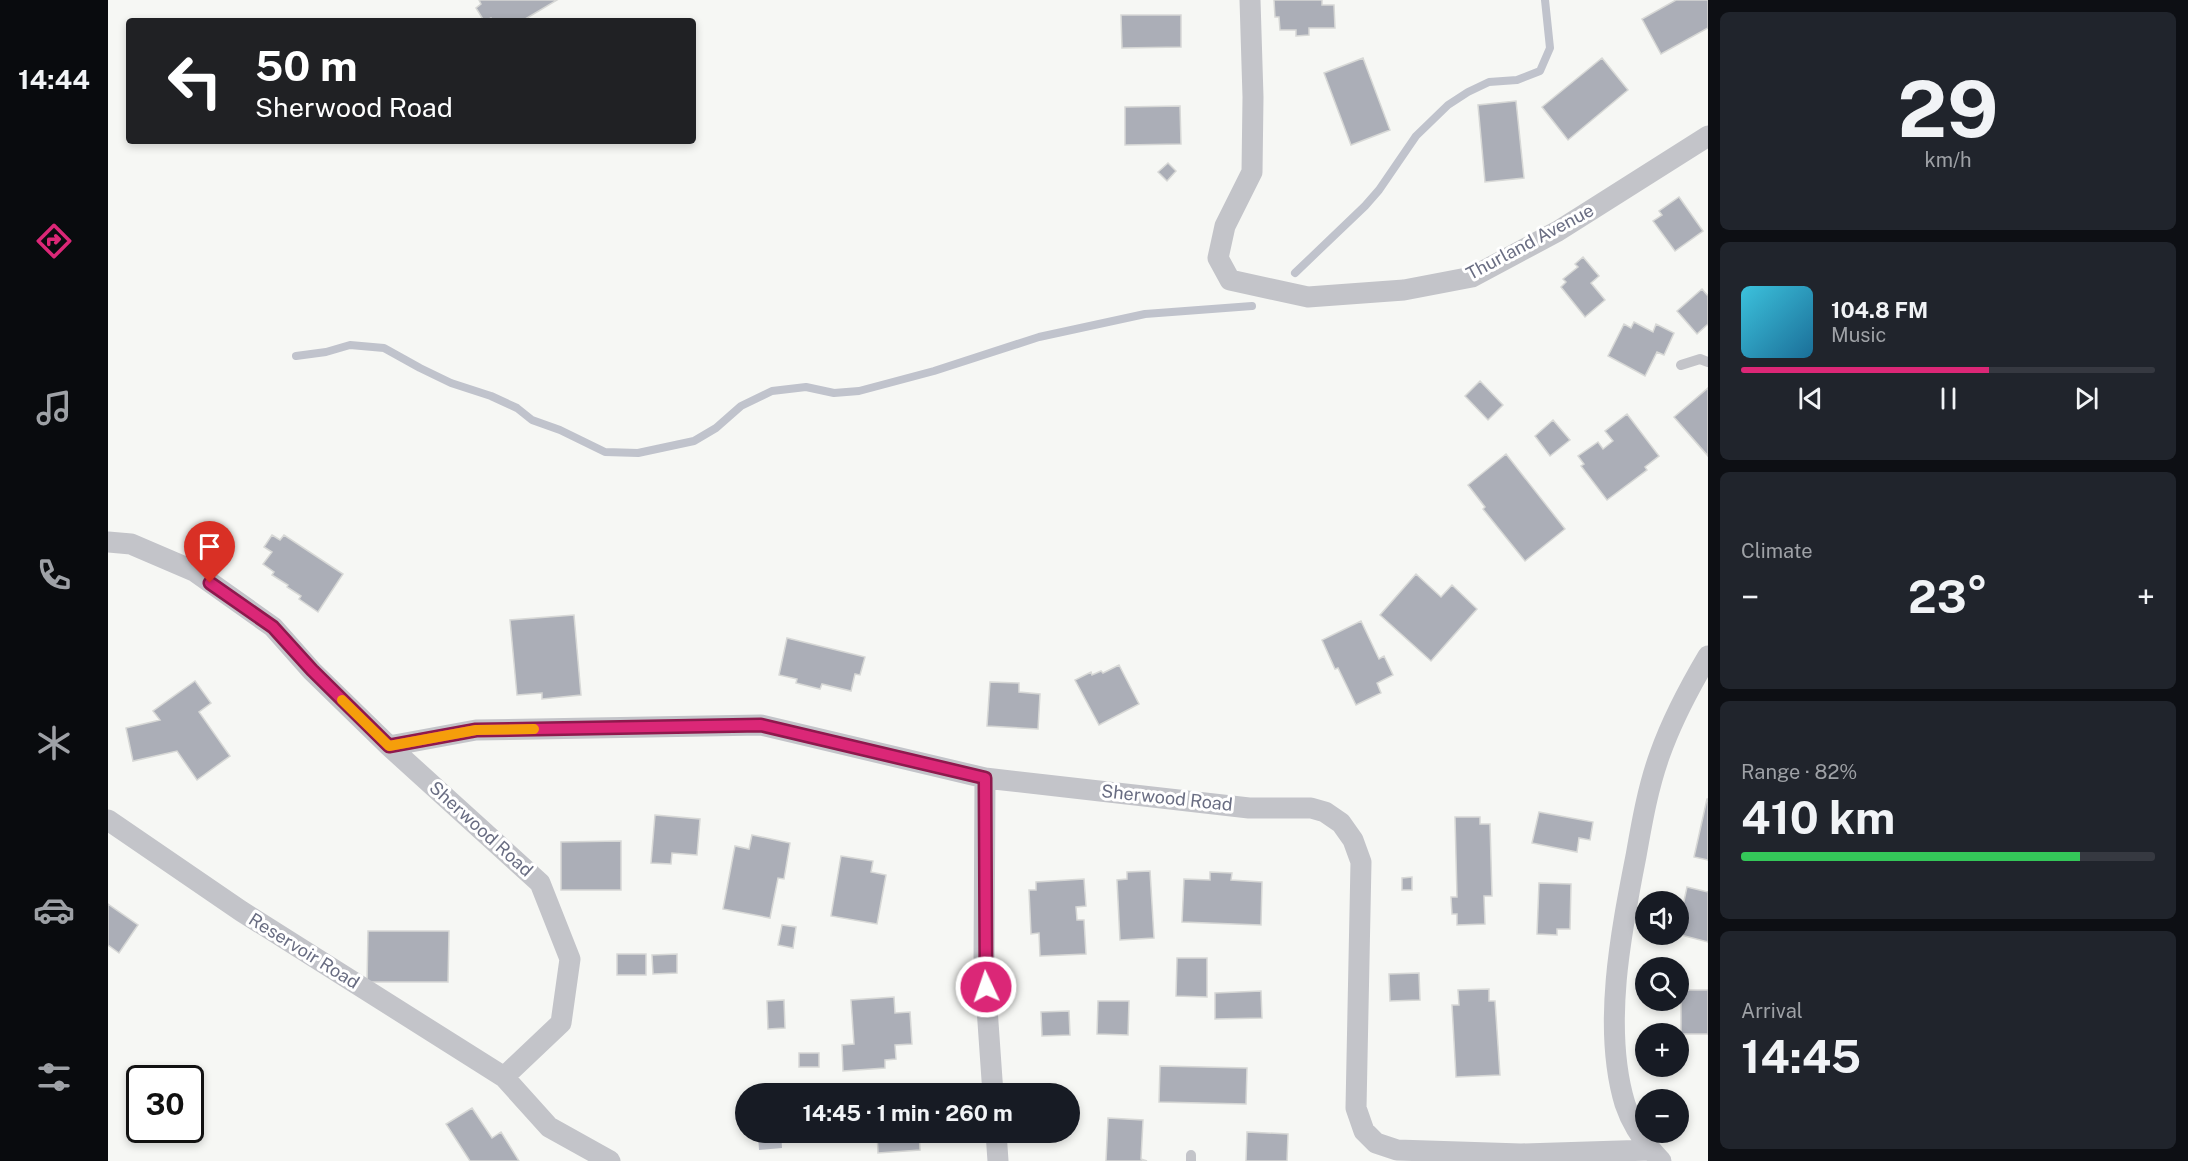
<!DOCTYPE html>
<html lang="en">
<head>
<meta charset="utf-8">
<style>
	body { margin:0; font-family:"Public Sans",sans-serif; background:#20242c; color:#f1f3f6; height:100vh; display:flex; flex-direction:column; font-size:22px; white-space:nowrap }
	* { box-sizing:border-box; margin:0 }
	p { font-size:20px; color:#9ea1a6 }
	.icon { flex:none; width:33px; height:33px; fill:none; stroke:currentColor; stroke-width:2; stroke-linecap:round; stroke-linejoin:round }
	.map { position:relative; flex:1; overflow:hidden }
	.drawer { display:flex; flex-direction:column; gap:12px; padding:12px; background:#0d0f14; width:480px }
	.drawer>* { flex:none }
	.banner { position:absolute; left:18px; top:18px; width:570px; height:126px; border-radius:6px; box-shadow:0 3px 9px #0003; background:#202124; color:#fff; overflow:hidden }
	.fabs { position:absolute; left:1527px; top:891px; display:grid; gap:12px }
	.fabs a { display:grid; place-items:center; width:54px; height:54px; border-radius:50%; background:#171b24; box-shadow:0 3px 9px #0003; font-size:30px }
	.speed { position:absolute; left:18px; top:1065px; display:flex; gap:12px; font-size:30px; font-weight:700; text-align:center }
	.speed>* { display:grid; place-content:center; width:78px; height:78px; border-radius:50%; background:#171b24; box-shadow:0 3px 9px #0003; line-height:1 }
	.speed .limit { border:3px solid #111; border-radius:9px; background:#fff; color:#111 }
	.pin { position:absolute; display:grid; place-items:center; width:51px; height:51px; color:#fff; margin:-62px -26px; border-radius:50% 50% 50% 0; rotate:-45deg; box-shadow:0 0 6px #0007 }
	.pin .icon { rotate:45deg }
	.me { position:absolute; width:66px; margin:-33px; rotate:357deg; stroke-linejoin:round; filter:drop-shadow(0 0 4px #0008) }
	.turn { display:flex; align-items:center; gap:21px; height:126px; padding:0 30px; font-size:27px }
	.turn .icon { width:78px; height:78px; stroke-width:2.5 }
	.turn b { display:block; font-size:42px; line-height:51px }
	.big { font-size:45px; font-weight:700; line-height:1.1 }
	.drawer .tile { flex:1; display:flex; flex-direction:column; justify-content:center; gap:9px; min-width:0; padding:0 21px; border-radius:9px; background:#20242c }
	.drawer .dial { align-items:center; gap:0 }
	.dial b { font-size:78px; line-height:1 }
	.song { display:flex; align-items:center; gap:18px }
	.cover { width:72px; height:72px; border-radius:9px; background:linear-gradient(135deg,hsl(190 70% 55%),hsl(200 70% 35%)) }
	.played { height:6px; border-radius:3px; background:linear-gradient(90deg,#db2777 60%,#363941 60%) }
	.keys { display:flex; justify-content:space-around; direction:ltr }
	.heat { display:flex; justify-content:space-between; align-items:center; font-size:33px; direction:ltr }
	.charge { height:9px; border-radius:4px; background:linear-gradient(90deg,#34c759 82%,#363941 0) }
	.trip { position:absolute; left:627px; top:1083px; width:345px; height:60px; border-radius:30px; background:#171b24; box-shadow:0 3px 9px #0003; font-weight:700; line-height:60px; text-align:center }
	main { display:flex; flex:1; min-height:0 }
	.dock { display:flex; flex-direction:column; width:108px; justify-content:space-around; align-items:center; background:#090b0e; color:#9ea1a6 }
	.dock .icon { width:42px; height:42px }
	.dock .selected { color:#db2777 }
	.dock b { font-size:27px; color:#f1f3f6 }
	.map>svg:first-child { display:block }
</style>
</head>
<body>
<main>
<nav class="dock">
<b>14:44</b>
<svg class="icon selected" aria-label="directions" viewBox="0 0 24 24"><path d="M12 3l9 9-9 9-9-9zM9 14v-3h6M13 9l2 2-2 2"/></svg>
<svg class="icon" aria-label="music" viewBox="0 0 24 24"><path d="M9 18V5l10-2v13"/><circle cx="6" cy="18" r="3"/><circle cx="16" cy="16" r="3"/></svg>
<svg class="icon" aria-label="phone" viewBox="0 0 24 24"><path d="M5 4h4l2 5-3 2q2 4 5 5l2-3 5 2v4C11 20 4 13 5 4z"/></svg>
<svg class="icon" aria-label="climate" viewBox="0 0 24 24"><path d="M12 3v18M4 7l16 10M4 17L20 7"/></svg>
<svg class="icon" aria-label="car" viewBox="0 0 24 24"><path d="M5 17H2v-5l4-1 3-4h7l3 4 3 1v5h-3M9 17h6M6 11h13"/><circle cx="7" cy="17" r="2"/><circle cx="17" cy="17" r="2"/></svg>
<svg class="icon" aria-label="filters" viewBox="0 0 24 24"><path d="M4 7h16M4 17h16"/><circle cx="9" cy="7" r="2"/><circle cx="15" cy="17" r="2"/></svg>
</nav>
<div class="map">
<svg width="1600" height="1161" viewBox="0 0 1600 1161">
	<rect width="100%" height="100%" fill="#f6f7f4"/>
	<path fill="#c0c3cc" d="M650 1133H673L674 1148 651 1150Z"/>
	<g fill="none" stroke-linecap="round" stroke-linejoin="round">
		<path stroke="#c0c3cc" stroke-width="8" d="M1187 273 1257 206 1271 190 1308 136 1340 105 1360 92 1381 82 1409 80 1432 71 1442 48 1437 0
			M188 356 218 352 242 345 276 348 312 368 343 383 383 396 409 408 424 420 452 430 497 452 530 453 586 441 608 428 633 406 664 391 698 387 726 393 751 391 826 371 931 337 1037 314 1144 306"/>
	</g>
	<path fill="#abaeb7" stroke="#d7d8d6" stroke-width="1.5" d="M371 0H449L414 21H384L383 18 376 21 368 8 373 4Z
		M1166 0H1214V5H1226L1227 28H1201V35L1188 36V30H1172L1171 17H1167Z
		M1568 0H1600V28L1553 54 1534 19Z
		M1013 15H1073V47L1014 48Z
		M1255 58 1282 130 1243 145 1216 73Z
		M1494 58 1520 90 1460 140 1434 107Z
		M1408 101 1416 178 1377 182 1370 105Z
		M1072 106 1073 144 1017 145V107Z
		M1060 163 1068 171 1059 181 1050 172Z
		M1571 197 1595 231 1567 251 1545 221 1554 215 1551 211Z
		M1475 257 1491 276 1483 283 1497 300 1477 317 1453 287 1458 282 1455 279 1470 267 1467 264Z
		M1594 289 1600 296V324L1589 334 1569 311Z
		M1526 322 1545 332 1548 324 1566 333 1556 355 1549 352 1537 376 1500 356 1516 324 1523 328Z
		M1372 381 1395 405 1380 420 1357 396Z
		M1600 388V456L1566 417Z
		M1519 414 1551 456 1537 467 1539 470 1499 500 1473 466 1476 464 1470 456 1490 442 1495 449 1505 441 1497 431Z
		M1445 420 1462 440 1442 456 1427 436Z
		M1398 454 1457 529 1417 561 1375 509 1377 507 1360 485Z
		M164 535 172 540 176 535 235 574 210 612 191 599 193 596 179 587 180 585 164 575 166 572 155 564 164 552 156 547Z
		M1308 574 1333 597 1344 585 1369 609 1323 661 1272 615Z
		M466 615 473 695 434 699V693L409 695 402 620Z
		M1253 621 1271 659 1276 656 1285 675 1269 683 1273 693 1248 705 1230 668 1227 669 1214 640Z
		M679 638 757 657 752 675 747 674 743 691 714 684 712 689 688 683 689 679 671 675Z
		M1011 665 1031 704 991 725 967 680 983 672 984 675 993 671 995 673Z
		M87 681 103 703 91 712 122 756 89 780 69 751 25 761 18 728 52 720 45 711Z
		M882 682 911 683V692L932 694 930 729 879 726Z
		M1599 799H1600V860L1586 857Z
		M1431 812 1485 822 1482 840 1471 838 1469 852 1424 843Z
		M547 815 592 819 589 855 564 853 563 864 543 863Z
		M1347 817H1372V824H1382L1384 896H1376L1377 924 1349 925V914H1344L1343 897H1349Z
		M644 835 682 843 676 879 670 878 662 918 615 909 627 846 641 849Z
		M513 841V890H453V842Z
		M733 856 765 861 763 872 778 875 769 924 723 916Z
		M1042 871 1046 938 1012 940 1009 880 1019 879V872Z
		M1102 872 1124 873 1123 880 1154 882 1153 925 1074 922 1076 879 1102 880Z
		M1304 877V890H1294V878Z
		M976 879 978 906 968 907 969 920H976L978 954 932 956 931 933 923 934 921 890H928V882Z
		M1431 883 1463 884 1462 929H1449V935L1429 934Z
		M1579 887 1600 892V942L1569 934Z
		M0 904 30 925 11 953 0 945Z
		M674 925 688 927 685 948 670 945Z
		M260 931H341L340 982H259Z
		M509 954H538V975H509Z
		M569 954V973L545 974 544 955Z
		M1069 958H1099V997L1068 996Z
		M1311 973 1312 1000 1282 1001 1281 974Z
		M1381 989V1001H1387L1392 1075 1348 1077 1344 1005H1351L1350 990Z
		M1573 990H1600V1034H1573Z
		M1153 991 1154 1018 1107 1019V993Z
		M786 997 787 1013 802 1012 804 1044 787 1045 788 1059 777 1060V1068L735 1071 734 1045 746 1044 743 1000Z
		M676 1000 677 1028 660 1029 659 1001Z
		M990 1001H1021L1020 1035 989 1034Z
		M961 1011 962 1035 934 1036 933 1012Z
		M691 1053H711V1067H691Z
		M1052 1066 1139 1068 1138 1104 1051 1102Z
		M364 1108 384 1138 393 1132 411 1161H362L338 1124Z
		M1000 1118 1035 1120 1033 1159 1039 1161H998Z
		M769 1132H811L812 1150 770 1153Z
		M1139 1132 1180 1134 1179 1161H1138Z"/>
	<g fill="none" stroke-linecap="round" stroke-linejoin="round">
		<path stroke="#c3c4c9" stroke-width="10" d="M1573 365 1592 359 1600 362
			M1083 1161V1155"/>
		<path stroke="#c3c4c9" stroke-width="21" d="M1142 0 1145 97 1144 172 1117 226 1110 258 1122 280 1200 297 1296 290 1364 277 1450 231 1600 136
			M0 542 23 544 86 571 165 627 204 671 281 746 432 883 462 959 453 1023 396 1077
			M281 746 368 730 653 725 877 778 1141 808H1203L1217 812 1233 823 1245 840 1253 862 1248 1108 1256 1131 1268 1143 1289 1150 1413 1154 1543 1150
			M877 778 876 965 885 1094
			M0 820 133 911 396 1077 441 1127 502 1161
			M888 1132 890 1161
			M1553 1161C1538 1145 1524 1125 1517 1104 1494 1028 1513 932 1528 856 1534 822 1540 787 1552 754 1564 720 1581 688 1600 656"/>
	</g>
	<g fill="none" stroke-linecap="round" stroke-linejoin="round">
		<g stroke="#8e194d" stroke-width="15">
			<path id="route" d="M102 583 165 627 204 670 281 746 368 730 653 725 877 778 878 987"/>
		</g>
		<use href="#route" stroke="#db2777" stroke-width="10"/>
		<path stroke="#f59e0b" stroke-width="10" d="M234 700 281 746 368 730 426 729"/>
	</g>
	<g text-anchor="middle" stroke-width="6" stroke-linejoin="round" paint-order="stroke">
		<g font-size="18" fill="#696d82" stroke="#fff">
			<text transform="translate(1422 242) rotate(-28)" y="6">Thurland Avenue</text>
			<text transform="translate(1059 798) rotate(6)" y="6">Sherwood Road</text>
			<text transform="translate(373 829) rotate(42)" y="6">Sherwood Road</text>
			<text transform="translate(196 951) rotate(32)" y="6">Reservoir Road</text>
		</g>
	</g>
</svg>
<div class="fabs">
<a><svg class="icon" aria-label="sound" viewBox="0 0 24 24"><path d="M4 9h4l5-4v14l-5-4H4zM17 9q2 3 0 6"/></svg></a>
<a><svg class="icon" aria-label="search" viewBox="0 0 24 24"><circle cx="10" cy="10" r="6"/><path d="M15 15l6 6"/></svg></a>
<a>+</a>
<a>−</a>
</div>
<div class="speed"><div class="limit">30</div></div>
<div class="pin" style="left:102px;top:583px;background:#d93025"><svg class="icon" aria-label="arrive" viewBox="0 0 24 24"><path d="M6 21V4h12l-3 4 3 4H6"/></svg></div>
<svg class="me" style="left:878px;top:987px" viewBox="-20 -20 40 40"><circle r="17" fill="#db2777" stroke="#fff" stroke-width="3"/><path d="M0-11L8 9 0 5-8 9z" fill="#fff"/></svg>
<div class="trip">14:45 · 1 min · 260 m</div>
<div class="banner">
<div class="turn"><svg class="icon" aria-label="left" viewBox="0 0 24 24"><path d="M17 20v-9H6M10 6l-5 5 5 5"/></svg><div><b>50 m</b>Sherwood Road</div></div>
</div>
</div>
<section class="drawer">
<div class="tile dial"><b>29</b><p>km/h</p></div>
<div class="tile">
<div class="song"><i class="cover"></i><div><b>104.8 FM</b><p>Music</p></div></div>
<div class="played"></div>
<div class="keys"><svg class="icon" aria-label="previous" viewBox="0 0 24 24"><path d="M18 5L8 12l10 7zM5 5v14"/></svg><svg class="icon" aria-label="pause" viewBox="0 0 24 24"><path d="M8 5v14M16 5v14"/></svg><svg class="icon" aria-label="next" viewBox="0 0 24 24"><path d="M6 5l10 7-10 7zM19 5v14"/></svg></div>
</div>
<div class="tile"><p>Climate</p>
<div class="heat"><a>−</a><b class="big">23°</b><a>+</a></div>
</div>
<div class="tile"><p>Range · 82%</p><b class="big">410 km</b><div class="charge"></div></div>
<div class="tile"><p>Arrival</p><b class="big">14:45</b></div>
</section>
</main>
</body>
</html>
